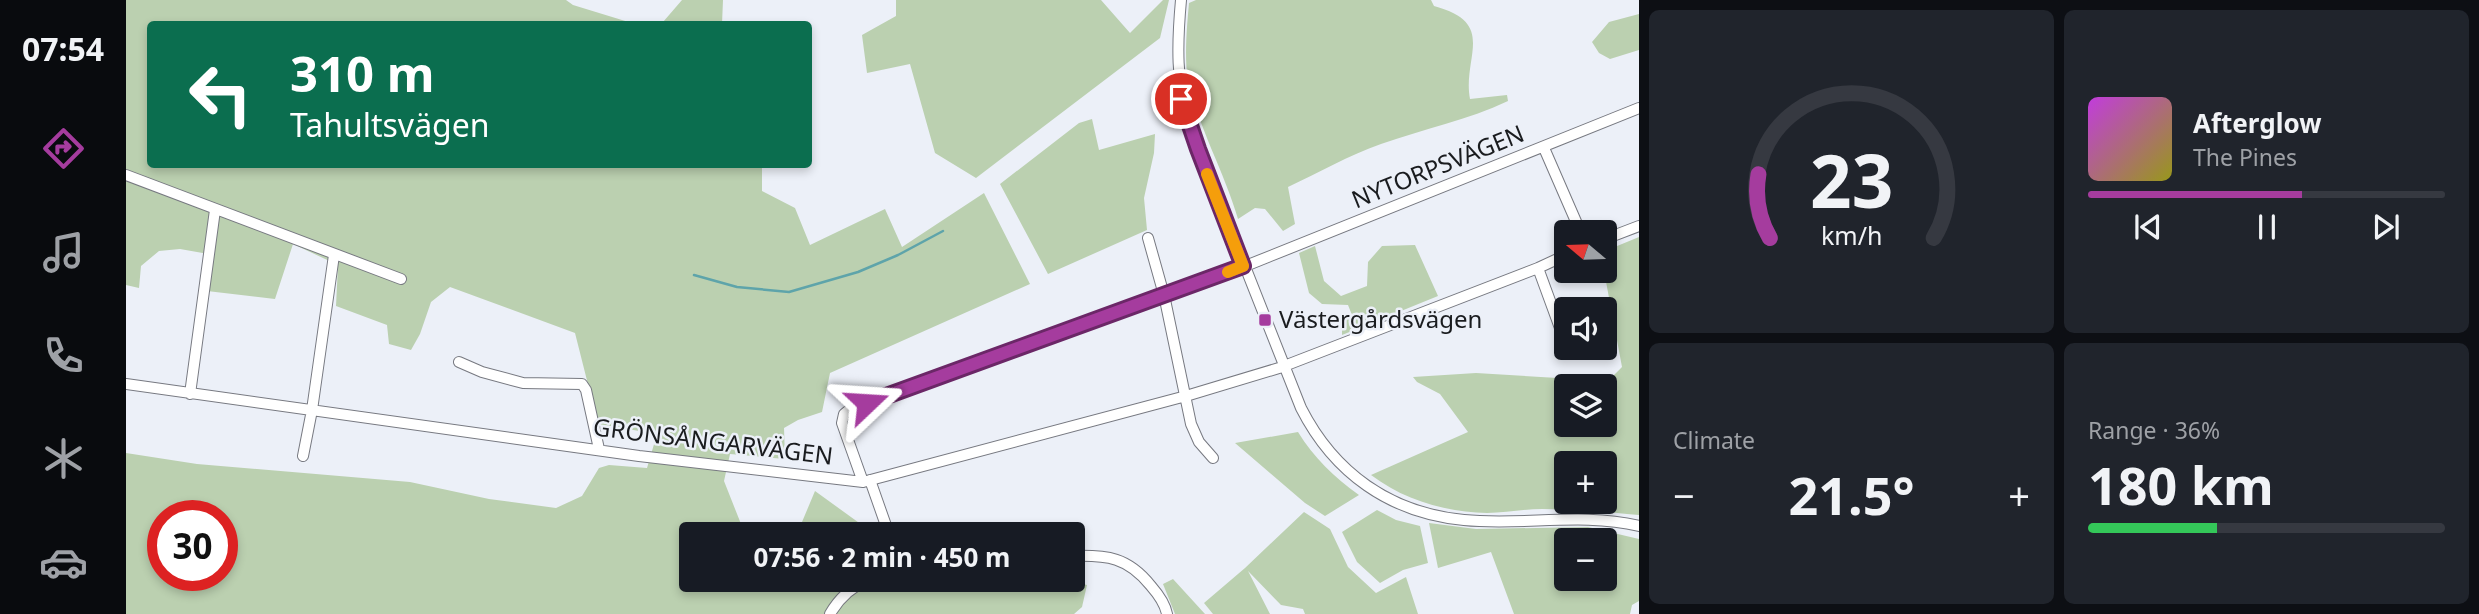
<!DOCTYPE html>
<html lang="en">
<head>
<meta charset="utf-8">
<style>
	body { margin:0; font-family:"Noto Sans",sans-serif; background:#20242c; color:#f1f3f6; height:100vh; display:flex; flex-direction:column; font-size:26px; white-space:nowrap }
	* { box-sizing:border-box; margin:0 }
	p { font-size:23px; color:#9ea1a6 }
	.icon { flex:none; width:38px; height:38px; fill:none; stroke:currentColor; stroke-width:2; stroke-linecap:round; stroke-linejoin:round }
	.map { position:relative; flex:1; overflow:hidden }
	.details { display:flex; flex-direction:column; gap:10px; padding:10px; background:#0d0f14; width:840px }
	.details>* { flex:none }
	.hud { position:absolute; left:21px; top:21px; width:665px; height:147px; border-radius:7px; box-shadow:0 4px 10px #0003; background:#0b6e4f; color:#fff; overflow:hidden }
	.needle { width:46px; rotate:289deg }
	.controls { position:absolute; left:1428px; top:220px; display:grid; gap:14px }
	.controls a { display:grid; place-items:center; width:63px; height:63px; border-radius:7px; background:#171b24; box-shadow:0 4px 10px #0003; font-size:35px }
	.speed { position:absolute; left:21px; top:500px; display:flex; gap:14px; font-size:35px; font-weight:700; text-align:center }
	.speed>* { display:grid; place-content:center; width:91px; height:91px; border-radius:50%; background:#171b24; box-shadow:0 4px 10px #0003; line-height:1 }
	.speed .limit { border:10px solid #d22; background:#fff; color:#111 }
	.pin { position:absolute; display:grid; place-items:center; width:60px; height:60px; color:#fff; margin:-30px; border:4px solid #fff; border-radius:50%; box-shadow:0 2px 7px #0007 }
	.me { position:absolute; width:77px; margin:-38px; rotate:70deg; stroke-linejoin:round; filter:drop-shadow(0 0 5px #0008) }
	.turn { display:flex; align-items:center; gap:24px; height:147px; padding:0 28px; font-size:32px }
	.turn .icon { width:91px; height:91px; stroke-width:2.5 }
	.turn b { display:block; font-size:49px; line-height:60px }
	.big { font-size:52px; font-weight:700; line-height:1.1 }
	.details .card { flex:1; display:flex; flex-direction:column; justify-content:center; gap:10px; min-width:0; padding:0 24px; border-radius:10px; background:#20242c }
	.details .dial { align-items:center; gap:0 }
	.dial svg { height:182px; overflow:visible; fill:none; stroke:#363941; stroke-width:7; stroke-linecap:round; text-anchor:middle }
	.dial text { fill:#f1f3f6; stroke:none }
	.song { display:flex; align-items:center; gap:21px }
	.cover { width:84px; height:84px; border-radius:10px; background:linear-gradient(135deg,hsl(290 70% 55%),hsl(60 70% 35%)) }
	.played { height:7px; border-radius:4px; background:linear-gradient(90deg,#a53c9e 60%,#363941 60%) }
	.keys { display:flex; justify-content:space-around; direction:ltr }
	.heat { display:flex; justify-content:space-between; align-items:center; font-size:38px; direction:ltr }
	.charge { height:10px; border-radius:5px; background:linear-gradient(90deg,#34c759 36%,#363941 0) }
	.details .tiles { flex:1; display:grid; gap:10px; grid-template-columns:repeat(2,1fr) }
	.trip { position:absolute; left:553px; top:522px; width:406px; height:70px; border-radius:7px; background:#171b24; box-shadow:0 4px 10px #0003; font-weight:700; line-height:70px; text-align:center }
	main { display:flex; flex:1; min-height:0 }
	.dock { display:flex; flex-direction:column; width:126px; justify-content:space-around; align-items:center; background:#090b0e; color:#9ea1a6 }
	.dock .icon { width:49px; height:49px }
	.dock .current { color:#a53c9e }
	.dock b { font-size:32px; color:#f1f3f6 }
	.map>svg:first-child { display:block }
</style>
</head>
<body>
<main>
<nav class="dock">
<b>07:54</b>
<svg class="icon current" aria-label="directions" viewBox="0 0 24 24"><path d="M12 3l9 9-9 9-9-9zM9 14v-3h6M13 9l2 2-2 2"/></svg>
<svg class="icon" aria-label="music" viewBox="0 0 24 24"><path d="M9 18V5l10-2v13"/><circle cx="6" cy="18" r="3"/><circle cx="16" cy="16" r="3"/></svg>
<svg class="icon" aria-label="phone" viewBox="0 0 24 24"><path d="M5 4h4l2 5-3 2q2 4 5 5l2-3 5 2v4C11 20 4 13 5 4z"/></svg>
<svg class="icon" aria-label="climate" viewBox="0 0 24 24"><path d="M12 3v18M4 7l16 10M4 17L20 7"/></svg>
<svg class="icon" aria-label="car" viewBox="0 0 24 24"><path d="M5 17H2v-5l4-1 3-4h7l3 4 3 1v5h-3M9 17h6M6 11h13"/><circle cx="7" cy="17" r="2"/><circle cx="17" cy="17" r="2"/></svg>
</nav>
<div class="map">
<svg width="1513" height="614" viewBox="0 0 1513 614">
	<rect width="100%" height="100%" fill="#ecf0f8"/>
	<path fill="#bbd0b0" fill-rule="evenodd" d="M0 0H440L447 5 509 24H24V164L636 165V191L669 208 684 245 759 209 776 247 858 193 904 284 704 373 696 412 672 420 658 428 659 459 604 454 598 481 615 524 638 534H565V579H934L961 585 956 607 948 614H0V453L71 464 284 482 363 499 430 508 456 496 473 468 483 465 521 468 531 434 472 424 449 333 324 287 305 302 294 334 285 350 263 344 261 325 210 306 212 265 167 244 149 299 81 291 88 255 54 249 33 251 15 266 13 288 0 285ZM37 516H96V576H37Z
		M556 0H597L596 24H524L537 22Z
		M770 0H975L1004 33 1037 0H1043L1034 38 850 178 809 153 784 64 741 73 736 35 770 16Z
		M1070 0H1305L1308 6C1372 23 1336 57 1344 99L1381 95 1382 101C1342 120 1297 129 1255 144 1223 155 1192 173 1162 187L1169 224 1157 231 1139 209 1129 208 1112 219C1098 171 1073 129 1062 80 1058 58 1061 25 1063 3Z
		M1513 14V50L1484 59 1473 53 1466 42 1483 22Z
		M966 119 973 150 1029 134 1028 153 1018 198 1021 230 922 274 874 184 953 123Z
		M1513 237V515C1481 512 1448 509 1416 509 1398 509 1379 513 1361 513 1319 512 1278 500 1245 475L1342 432 1314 394 1291 382 1287 377 1350 373 1482 381 1496 367 1478 271 1479 251ZM1440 387H1479V425H1440ZM1440 464H1479V502H1440Z
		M1289 245 1312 296 1216 335V322L1226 315 1222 305 1196 304 1183 293 1173 253 1189 246 1198 281 1215 296 1241 286 1242 262 1256 246Z
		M1172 432C1188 458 1208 477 1233 495L1199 516 1179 503 1109 443Z
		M689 491 736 525 718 534H662L676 522Z
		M1251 510 1270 520 1294 526 1302 563 1277 570 1254 583 1231 562 1216 532Z
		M1178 512 1204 529 1222 567 1250 593 1280 577 1292 614H1179L1177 609 1155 605 1122 571 1144 614H1087L1078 603 1119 568Z
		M1303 523 1350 529 1462 527 1513 539V601L1506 605 1504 614H1388L1365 552 1312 568ZM1440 541H1479V579H1440Z
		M1047 579 1079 614H1049L1037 584Z"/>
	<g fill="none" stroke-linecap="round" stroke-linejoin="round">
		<path stroke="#5ea4aa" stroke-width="2.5" d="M568 275 611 287 663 292 732 272 772 255 817 231"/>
		<g stroke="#777981" stroke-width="12">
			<path id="minor" d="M1055 0C1051 44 1050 82 1063 125L1175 408C1208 473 1264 513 1338 520 1396 526 1456 512 1513 526
				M1418 148 1455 233
				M0 175 275 279
				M1022 238 1038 295 1065 424 1073 442 1087 458
				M1479 239 1513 226
				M1412 268 1434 328
				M333 362 356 372 397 383 456 384 460 390 473 449
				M0 384 513 456 737 482 1060 396 1153 368 1412 268 1440 255
				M64 394 89 210
				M177 456 186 410 208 255
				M744 480 763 534
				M737 482 716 423 718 414 724 409 1112 269 1513 108
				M947 556C981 555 1002 557 1025 586 1032 594 1039 603 1041 614
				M704 614C713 598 725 587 743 579"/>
		</g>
		<use href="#minor" stroke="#fff" stroke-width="10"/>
	</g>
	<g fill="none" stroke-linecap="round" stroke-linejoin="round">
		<g stroke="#6b2767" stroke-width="18">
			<path id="route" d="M741 403 1117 266 1072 149 1055 99"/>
		</g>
		<use href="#route" stroke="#a53c9e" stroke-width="12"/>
		<path stroke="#f59e0b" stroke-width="12" d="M1081 174 1117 266 1102 272"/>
	</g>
	<rect fill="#a53c9e" stroke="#ecf0f8" stroke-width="2.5" x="1132" y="313" width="14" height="14" rx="3.5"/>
	<g text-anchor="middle" stroke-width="5" stroke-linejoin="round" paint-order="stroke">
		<g font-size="24" fill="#1a1c1f" stroke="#ecf0f8">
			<text transform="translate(1312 167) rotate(-22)" y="8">NYTORPSVÄGEN</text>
			<text transform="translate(587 442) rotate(7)" y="8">GRÖNSÅNGARVÄGEN</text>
		</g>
		<g font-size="24" fill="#1a1c1f" stroke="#ecf0f8" text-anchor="start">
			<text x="1153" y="328">Västergårdsvägen</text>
		</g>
	</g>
</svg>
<div class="controls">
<a><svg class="needle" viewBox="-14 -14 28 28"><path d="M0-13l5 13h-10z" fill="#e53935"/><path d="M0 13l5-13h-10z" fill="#9ea1a6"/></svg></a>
<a><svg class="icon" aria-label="sound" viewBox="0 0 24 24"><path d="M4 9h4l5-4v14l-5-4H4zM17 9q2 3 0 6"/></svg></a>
<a><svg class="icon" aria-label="layers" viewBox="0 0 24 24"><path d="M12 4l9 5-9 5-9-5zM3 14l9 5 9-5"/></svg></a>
<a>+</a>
<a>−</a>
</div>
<div class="speed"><div class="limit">30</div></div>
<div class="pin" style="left:1055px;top:99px;background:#d93025"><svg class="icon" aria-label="arrive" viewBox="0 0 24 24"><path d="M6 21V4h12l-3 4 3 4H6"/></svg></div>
<svg class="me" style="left:741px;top:403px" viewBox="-20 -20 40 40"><path d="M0-17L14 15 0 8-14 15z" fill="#a53c9e" stroke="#fff" stroke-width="4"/></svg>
<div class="trip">07:56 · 2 min · 450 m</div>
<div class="hud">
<div class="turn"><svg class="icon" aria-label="left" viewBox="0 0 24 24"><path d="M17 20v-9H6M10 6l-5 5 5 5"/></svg><div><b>310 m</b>Tahultsvägen</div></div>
</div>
</div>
<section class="details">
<div class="tiles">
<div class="card dial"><svg viewBox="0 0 100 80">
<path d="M14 69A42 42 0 1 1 86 69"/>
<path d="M14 69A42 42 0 0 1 9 41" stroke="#a53c9e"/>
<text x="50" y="56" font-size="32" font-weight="700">23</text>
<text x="50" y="72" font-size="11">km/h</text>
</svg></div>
<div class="card">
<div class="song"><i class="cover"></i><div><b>Afterglow</b><p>The Pines</p></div></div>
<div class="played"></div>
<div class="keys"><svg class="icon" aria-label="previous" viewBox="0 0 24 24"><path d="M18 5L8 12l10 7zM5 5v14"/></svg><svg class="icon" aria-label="pause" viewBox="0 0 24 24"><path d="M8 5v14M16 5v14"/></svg><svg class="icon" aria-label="next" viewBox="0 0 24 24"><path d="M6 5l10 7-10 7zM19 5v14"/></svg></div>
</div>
<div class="card"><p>Climate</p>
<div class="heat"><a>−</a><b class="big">21.5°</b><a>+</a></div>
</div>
<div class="card"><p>Range · 36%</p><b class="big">180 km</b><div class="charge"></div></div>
</div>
</section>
</main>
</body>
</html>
